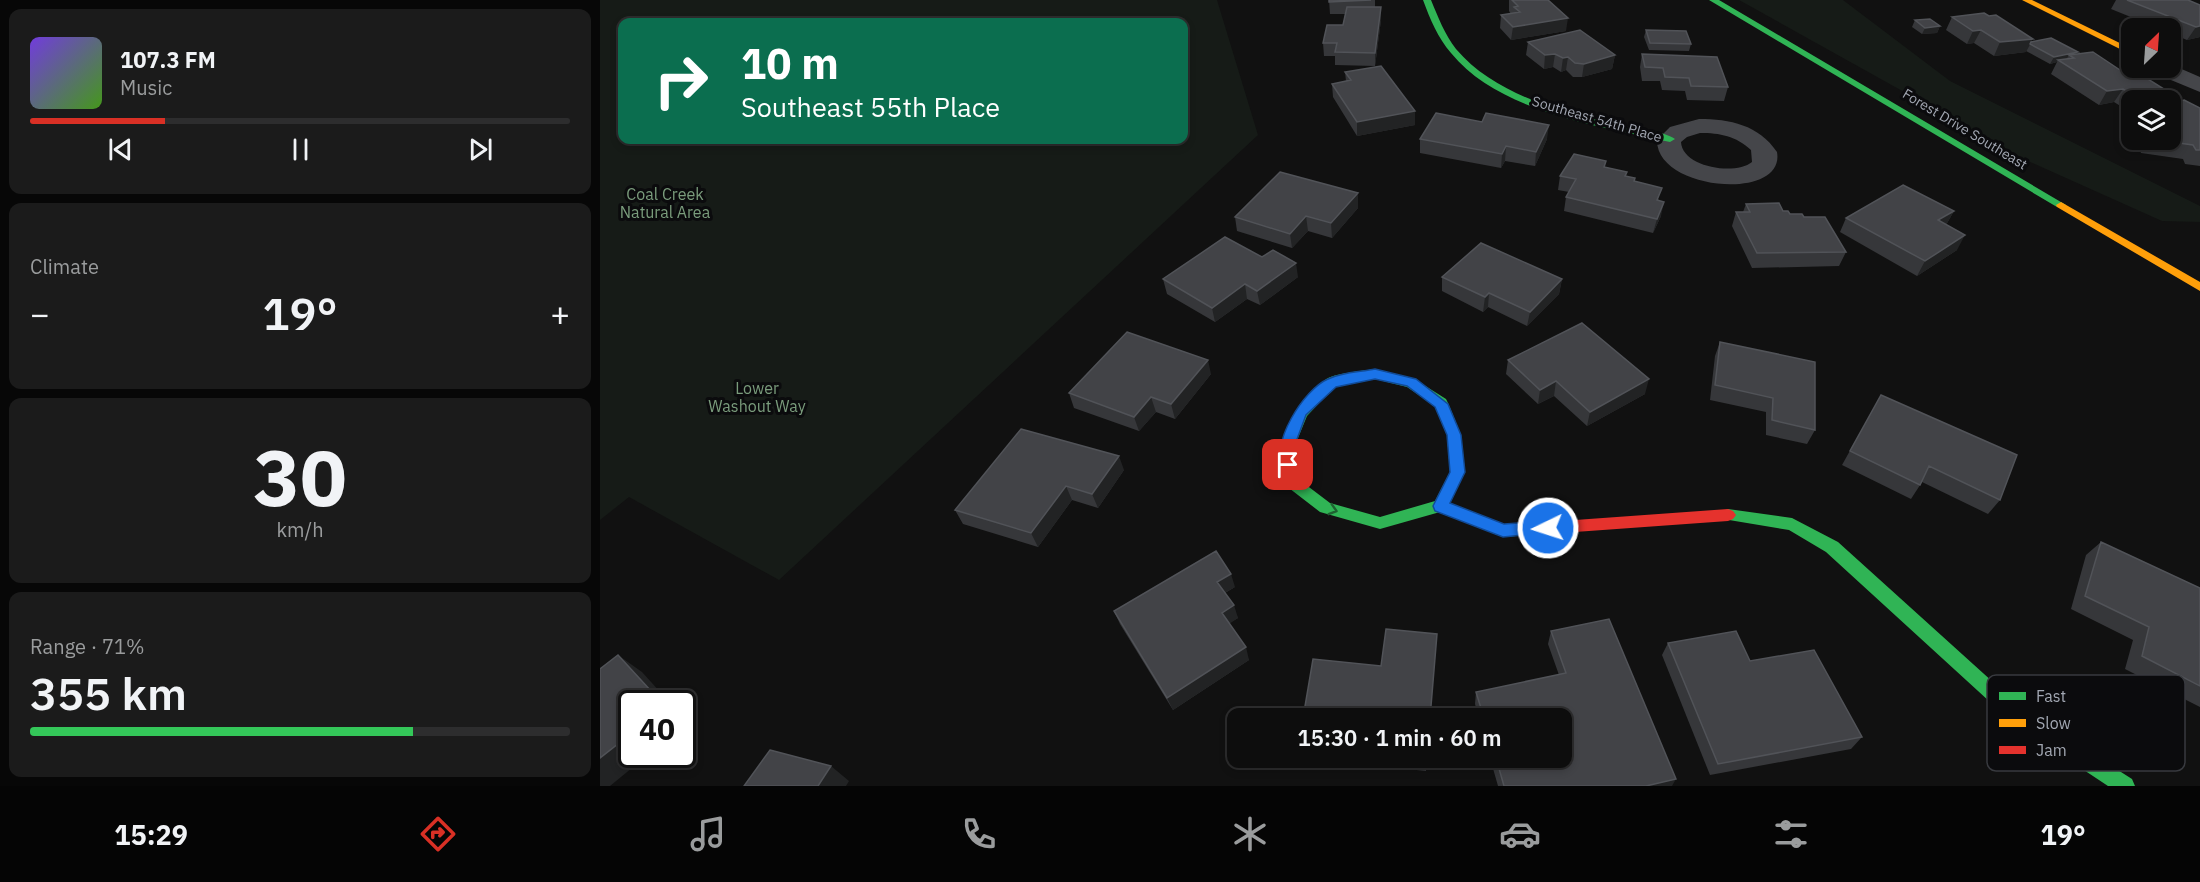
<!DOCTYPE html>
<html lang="en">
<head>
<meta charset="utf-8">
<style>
	body { margin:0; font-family:"IBM Plex Sans",sans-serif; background:#1b1b1b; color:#f1f3f6; height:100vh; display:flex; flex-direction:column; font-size:22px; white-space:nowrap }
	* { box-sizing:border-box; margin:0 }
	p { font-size:20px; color:#9a9c9d }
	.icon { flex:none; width:33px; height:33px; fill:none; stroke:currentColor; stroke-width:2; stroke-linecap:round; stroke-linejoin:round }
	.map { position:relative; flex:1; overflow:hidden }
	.details { display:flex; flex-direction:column; gap:9px; padding:9px; background:#070707; width:600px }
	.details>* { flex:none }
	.hud { position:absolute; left:18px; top:18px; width:570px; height:126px; border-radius:12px; box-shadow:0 3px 9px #0003,0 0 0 2px #2d2d2e; background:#0b6e4f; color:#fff; overflow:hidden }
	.needle { width:39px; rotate:25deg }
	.controls { position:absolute; left:1521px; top:18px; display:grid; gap:12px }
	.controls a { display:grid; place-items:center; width:60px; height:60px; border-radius:12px; background:#0d0d0d; box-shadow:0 3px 9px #0003,0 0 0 2px #2d2d2e; font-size:30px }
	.speed { position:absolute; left:18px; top:690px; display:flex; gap:12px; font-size:30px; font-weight:700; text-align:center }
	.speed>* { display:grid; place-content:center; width:78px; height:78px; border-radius:50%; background:#0d0d0d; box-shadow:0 3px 9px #0003,0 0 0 2px #2d2d2e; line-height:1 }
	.speed .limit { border:3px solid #111; border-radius:9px; background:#fff; color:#111 }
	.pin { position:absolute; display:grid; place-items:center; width:51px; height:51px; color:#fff; margin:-26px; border-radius:12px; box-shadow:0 3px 9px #0006 }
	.me { position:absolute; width:66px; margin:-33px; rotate:266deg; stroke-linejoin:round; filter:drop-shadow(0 0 4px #0008) }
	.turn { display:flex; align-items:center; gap:21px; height:126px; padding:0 24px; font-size:27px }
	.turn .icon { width:78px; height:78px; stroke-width:2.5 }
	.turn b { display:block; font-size:42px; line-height:51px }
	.big { font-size:45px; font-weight:600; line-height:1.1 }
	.details .widget { flex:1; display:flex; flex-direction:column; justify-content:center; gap:9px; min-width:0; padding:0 21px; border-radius:12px; background:#1b1b1b }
	.details .dial { align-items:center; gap:0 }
	.dial b { font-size:78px; line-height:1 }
	.song { display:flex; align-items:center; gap:18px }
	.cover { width:72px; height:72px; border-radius:9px; background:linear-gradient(135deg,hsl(260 70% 55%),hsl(100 70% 35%)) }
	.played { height:6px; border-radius:3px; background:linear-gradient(90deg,#d93025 25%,#2d2d2e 25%) }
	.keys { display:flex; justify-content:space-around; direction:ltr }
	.heat { display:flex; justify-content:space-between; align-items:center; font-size:33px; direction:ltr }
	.charge { height:9px; border-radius:4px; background:linear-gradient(90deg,#34c759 71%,#2d2d2e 0) }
	.trip { position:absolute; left:627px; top:708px; width:345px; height:60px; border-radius:12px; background:#0d0d0d; box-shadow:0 3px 9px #0003,0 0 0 2px #2d2d2e; font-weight:600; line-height:60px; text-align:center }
	.tab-bar { display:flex; height:96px; justify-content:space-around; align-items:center; background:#050505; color:#9a9c9d }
	.tab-bar .icon { width:42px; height:42px }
	.tab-bar .current { color:#d93025 }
	.tab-bar b { font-size:27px; color:#f1f3f6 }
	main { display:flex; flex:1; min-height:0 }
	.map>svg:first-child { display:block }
</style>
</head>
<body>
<main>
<section class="details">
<div class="widget">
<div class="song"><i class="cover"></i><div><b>107.3 FM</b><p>Music</p></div></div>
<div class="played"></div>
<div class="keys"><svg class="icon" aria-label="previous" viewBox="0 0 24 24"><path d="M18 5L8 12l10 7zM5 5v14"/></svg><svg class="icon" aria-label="pause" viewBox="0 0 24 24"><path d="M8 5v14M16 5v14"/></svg><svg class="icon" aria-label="next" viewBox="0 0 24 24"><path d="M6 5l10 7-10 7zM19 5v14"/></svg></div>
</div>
<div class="widget"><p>Climate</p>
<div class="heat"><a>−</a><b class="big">19°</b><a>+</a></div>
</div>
<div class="widget dial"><b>30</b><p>km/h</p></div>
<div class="widget"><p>Range · 71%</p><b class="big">355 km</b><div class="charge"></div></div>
</section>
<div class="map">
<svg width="1600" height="786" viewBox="0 0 1600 786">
	<rect width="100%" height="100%" fill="#111"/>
	<path fill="#161b17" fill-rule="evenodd" d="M0 0H617L658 135 179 580 29 497 0 520ZM22 22H584V140H22Z
		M1139 0H1243L1350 81 1600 206V222L1562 221 1428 161Z"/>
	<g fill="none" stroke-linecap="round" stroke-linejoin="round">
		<path fill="#45464a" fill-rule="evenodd" d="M1570 64 1600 77V92L1554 73 1551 68H1570Z
			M1099 119C1130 119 1159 125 1177 152 1186 202 1056 191 1057 140L1070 127ZM1100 133C1120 133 1136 136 1151 150L1152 162C1135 176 1082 167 1081 142L1087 137Z"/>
		<path fill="#30b455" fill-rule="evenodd" d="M823 0H831C838 17 845 35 856 49 895 95 962 112 1017 124 1032 128 1064 131 1075 139L1070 142C999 126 899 112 851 53 838 38 830 19 823 0Z
			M1109 0H1119L1466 205 1465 207H1457Z
			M775 369 816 380 846 399 848 403 861 435 864 472 849 503 904 525 975 520 980 521 983 526 980 531 903 537 840 512 780 529 720 512 685 485C667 450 697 401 725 380 734 373 763 371 775 369ZM775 379 807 387 835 406 847 435 850 472 835 501 780 517 730 503 697 478 693 450 707 416 735 386Z
			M1128 509 1192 518 1238 542 1425 711 1532 779 1535 786H1508L1413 723 1226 552 1189 530 1123 519 1120 515 1123 511Z"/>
		<path fill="#ff9f0a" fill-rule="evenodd" d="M1422 0H1432L1532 49V55Z
			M1461 202 1600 282V291L1457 207 1456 205Z"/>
		<path fill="#e5322d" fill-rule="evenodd" d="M1128 509 1133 511 1136 515 1133 519 1128 521 975 532 970 531 967 526 970 521 975 520Z"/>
	</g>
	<path fill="#36373a" d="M729 0H775V7H781V20L775 66 735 65V56H724L723 43 743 25 745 14H730Z
		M909 0H948L966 31 911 40 900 28 901 15 911 14 909 11Z
		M1516 0H1588L1600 37 1587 40 1570 33V28H1558L1511 9Z
		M1352 17 1431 42 1477 54 1567 100H1532V112H1530L1514 102 1499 105 1451 74 1457 62 1450 64 1426 51V52L1394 56 1374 43 1367 44 1346 30Z
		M1315 20 1340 26 1337 33 1322 34 1312 27Z
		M1046 30 1091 44 1089 51 1049 50 1044 37Z
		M928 42 1015 55 1012 69 982 77H973L966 70 961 72 953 67 944 69 926 55Z
		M1042 54 1128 87 1124 101 1087 100 1085 91 1062 90 1060 81H1042L1040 67Z
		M745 72 815 111V125L757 136 733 97 732 84 746 81Z
		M1600 108V166L1585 164 1583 159 1541 153 1536 140H1570Z
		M820 139H947L935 166 905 161 901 168 820 153Z
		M1005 167 1027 172 1026 176 1035 181 1059 200 1061 216 1053 233 964 211 966 197 969 192 958 190 960 176Z
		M1146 204 1183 211 1190 214 1204 217 1246 252 1239 266 1152 268 1132 226 1136 212H1143Z
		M758 208 732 238 708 231 692 248 637 231 635 217Z
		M1354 211 1346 225 1357 250 1317 276 1240 232 1246 218Z
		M698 277 660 305 647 299 615 322 567 294 563 279Z
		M842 277 962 279 959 294 927 326 888 307 883 312 842 291Z
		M1120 342 1215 430 1207 444 1166 435V412L1110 400 1115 356Z
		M908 360 1045 394 987 426 954 396 938 404 906 374Z
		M611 374 575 419 556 412 539 431 474 408 469 393Z
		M1281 395 1400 500 1388 514 1322 482 1311 499 1242 465Z
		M524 470 498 508 472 500 438 547 363 524 355 510Z
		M1501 542 1600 588V707L1525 669 1533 640 1471 609 1486 555Z
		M635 587 625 593 638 618 629 623 649 660 573 710 520 624 514 611Z
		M951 631 1072 786H898L890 758H962V718H879L875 704 876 692 959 675 948 644Z
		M1068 643 1150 661 1262 737 1251 749 1110 775 1062 655Z
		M702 758H827L826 771Z"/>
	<path fill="#222324" d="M781 7V20L775 66V53Z
		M968 18 966 31 911 40 913 27Z
		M1340 26 1337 33 1322 34 1325 28Z
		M1600 26V37L1587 40 1596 27Z
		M1381 30 1374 43 1367 44 1373 31Z
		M1433 39 1426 52 1394 56 1400 42Z
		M1478 52 1474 58 1469 55 1466 60H1458L1457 62 1450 64 1454 57Z
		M955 54 953 67 944 69 945 55Z
		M1015 55 1012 69 982 77 984 64Z
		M968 57 966 70 961 72 963 58Z
		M1523 89 1514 102 1499 105 1507 91Z
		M1572 94 1567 100H1538L1539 99Z
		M815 111V125L757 136V122Z
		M949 125 947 139 935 166 936 152Z
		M906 146 905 161 901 168 902 154Z
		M758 193V208L732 238 731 223Z
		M1064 202 1061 216 1053 233 1057 219Z
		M1354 211 1346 225 1338 220Z
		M706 216 708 231 692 248 690 234Z
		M1365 235 1357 250 1317 276 1325 261Z
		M696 263 698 277 660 305 657 291Z
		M962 279 959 294 927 326 930 312Z
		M645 284 647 299 615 322 612 308Z
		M889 293 888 307 883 312 885 297Z
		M608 360 611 374 575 419 571 404Z
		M1049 379 1045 394 987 426 990 412Z
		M956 381 954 396 938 404 940 390Z
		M551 397 556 412 539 431 534 417Z
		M519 456 524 470 498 508 492 494Z
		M466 486 472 500 438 547 431 533Z
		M631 574 635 587 621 595 617 582Z
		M634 605 638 618 626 626 622 613Z
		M646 647 649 660 573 710 567 698Z
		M18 655 42 672 71 704H63Z
		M82 716 89 723 82 728Z
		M32 733V754H49L10 786H0V758Z
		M231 766 249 781 246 786H218Z
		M1076 779 1072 786H1046Z"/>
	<path fill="#424347" stroke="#515358" stroke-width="1.5" d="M729 0H771L729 2Z
		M912 0H948L968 18 913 27 901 15 920 12 914 7 918 6Z
		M1527 0H1588L1600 5V26L1596 27Z
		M747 7H781L775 53 735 52 737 43H723L727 25H743Z
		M1384 13 1389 16 1396 15 1433 39 1400 42 1381 30 1373 31 1352 17Z
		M1330 19 1340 26 1325 28 1315 20Z
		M980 30 1015 55 984 64 975 63 968 57 963 58 955 54 945 55 928 42Z
		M1046 30 1086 31 1091 44 1050 43Z
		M1451 38 1478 52 1454 57 1430 44 1431 42Z
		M1493 52 1529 76 1540 74 1572 94 1539 99 1523 89 1507 91 1458 60 1474 58 1469 55Z
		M1042 54 1117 57 1128 87 1091 86 1089 78 1065 77 1063 68 1045 67Z
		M781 66 815 111 757 122 732 84 751 80 745 72Z
		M1584 100 1600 108V150H1596L1593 145 1557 140H1570V105Z
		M836 113 882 122 886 113 949 125 936 152 906 146 902 154 820 139Z
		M974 154 1006 161 1004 167 1027 172 1025 176 1035 178 1034 181 1062 188 1057 200 1064 202 1057 219 966 197 976 179 960 176Z
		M680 172 758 193 731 223 706 216 690 234 635 217Z
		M1303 185 1354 211 1338 220 1365 235 1325 261 1246 218Z
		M1179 203 1183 211H1188L1190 214H1202L1204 217H1225L1246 252 1157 253 1136 212H1150L1146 204Z
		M625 237 662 257 673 250 696 263 657 291 645 284 612 308 563 279Z
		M881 243 962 279 930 312 889 293 885 297 842 277Z
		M982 323 1049 379 990 412 956 381 940 390 908 360Z
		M527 332 608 360 571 404 551 397 534 417 469 393Z
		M1120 342 1215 362V430L1172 420 1173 398 1115 385Z
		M1281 395 1417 455 1400 500 1329 466 1320 485 1250 451Z
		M421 429 519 456 492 494 466 486 431 533 355 510Z
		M1501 542 1600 588V686L1542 656 1549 627 1485 596Z
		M616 551 631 574 617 582 634 605 622 613 646 647 567 698 514 611Z
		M1009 619 1076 779 1046 786H904L896 758H962V718H884L876 692 966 673 951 631Z
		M786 629 837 634 830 718H703L713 659 781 666Z
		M1136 631 1150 661 1214 650 1262 737 1118 764 1068 643Z
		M18 655 63 704H32V733L0 758V669Z
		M170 750 231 766 218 786H144Z
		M802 758H827L826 760Z"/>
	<defs><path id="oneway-chevron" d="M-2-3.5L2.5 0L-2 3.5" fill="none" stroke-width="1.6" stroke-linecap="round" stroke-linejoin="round" transform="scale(1.5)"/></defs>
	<use stroke="#1e6031" href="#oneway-chevron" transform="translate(733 510) rotate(17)"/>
	<path fill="#1a73e8" stroke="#114b97" stroke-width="1.5" d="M775 369 816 379 848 404 861 435 865 472 850 503 904 524 948 521 953 523 956 528 953 532 903 537 835 511 833 506 850 472 847 435 835 407 807 386 775 379 736 387 706 415 693 450 695 465 693 470H683C669 444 704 389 728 379 742 372 761 372 775 369Z"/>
	<g text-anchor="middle" stroke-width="6" stroke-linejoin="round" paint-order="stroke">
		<g font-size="14" fill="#a2a7b2" stroke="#0b0b0d">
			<text transform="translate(997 119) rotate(16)" y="5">Southeast 54th Place</text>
			<text transform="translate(1365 129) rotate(31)" y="5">Forest Drive Southeast</text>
		</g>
		<g font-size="16" fill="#7a9c7c" stroke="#0b0b0d">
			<text x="65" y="200">Coal Creek<tspan x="65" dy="18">Natural Area</tspan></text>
			<text x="157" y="394">Lower<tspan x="157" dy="18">Washout Way</tspan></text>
		</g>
	</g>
	<rect x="1387" y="675" width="198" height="96" rx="9" fill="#0b0b0d" stroke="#383a3f" stroke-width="1.5"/>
	<rect x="1399" y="692" width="27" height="8" fill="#30b455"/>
	<rect x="1399" y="719" width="27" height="8" fill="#ff9f0a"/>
	<rect x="1399" y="746" width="27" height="8" fill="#e5322d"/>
	<g font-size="16" fill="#a2a7b2">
		<text x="1436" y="702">Fast</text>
		<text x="1436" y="729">Slow</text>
		<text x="1436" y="756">Jam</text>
	</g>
</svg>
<div class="controls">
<a><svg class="needle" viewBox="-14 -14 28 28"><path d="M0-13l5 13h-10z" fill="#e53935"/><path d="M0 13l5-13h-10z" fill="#9a9c9d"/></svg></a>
<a><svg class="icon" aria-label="layers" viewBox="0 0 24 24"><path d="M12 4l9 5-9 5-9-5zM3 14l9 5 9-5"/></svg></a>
</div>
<div class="speed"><div class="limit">40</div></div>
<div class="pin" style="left:688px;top:465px;background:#d93025"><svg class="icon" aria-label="arrive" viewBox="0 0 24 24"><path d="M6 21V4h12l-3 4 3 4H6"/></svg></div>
<svg class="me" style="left:948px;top:528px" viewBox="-20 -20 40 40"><circle r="17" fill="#1a73e8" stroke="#fff" stroke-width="3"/><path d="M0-11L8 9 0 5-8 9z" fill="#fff"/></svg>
<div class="trip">15:30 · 1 min · 60 m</div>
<div class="hud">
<div class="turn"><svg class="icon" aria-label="right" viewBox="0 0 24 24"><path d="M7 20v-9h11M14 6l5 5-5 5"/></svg><div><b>10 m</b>Southeast 55th Place</div></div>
</div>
</div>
</main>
<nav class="tab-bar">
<b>15:29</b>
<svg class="icon current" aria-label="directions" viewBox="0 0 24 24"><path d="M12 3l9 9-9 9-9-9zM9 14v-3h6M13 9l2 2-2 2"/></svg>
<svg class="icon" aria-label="music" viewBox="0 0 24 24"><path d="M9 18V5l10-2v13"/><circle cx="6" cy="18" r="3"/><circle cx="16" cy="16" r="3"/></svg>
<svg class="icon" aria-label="phone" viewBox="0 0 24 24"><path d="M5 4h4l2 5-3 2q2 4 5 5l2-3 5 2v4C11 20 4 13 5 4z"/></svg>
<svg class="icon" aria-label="climate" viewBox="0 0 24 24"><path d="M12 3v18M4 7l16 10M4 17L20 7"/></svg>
<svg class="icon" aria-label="car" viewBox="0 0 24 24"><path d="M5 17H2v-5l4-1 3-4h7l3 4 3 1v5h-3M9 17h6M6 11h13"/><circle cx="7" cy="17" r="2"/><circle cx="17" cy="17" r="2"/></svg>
<svg class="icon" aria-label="filters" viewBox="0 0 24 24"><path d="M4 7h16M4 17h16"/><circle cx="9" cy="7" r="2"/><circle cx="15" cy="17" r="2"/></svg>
<b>19°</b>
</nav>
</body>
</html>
